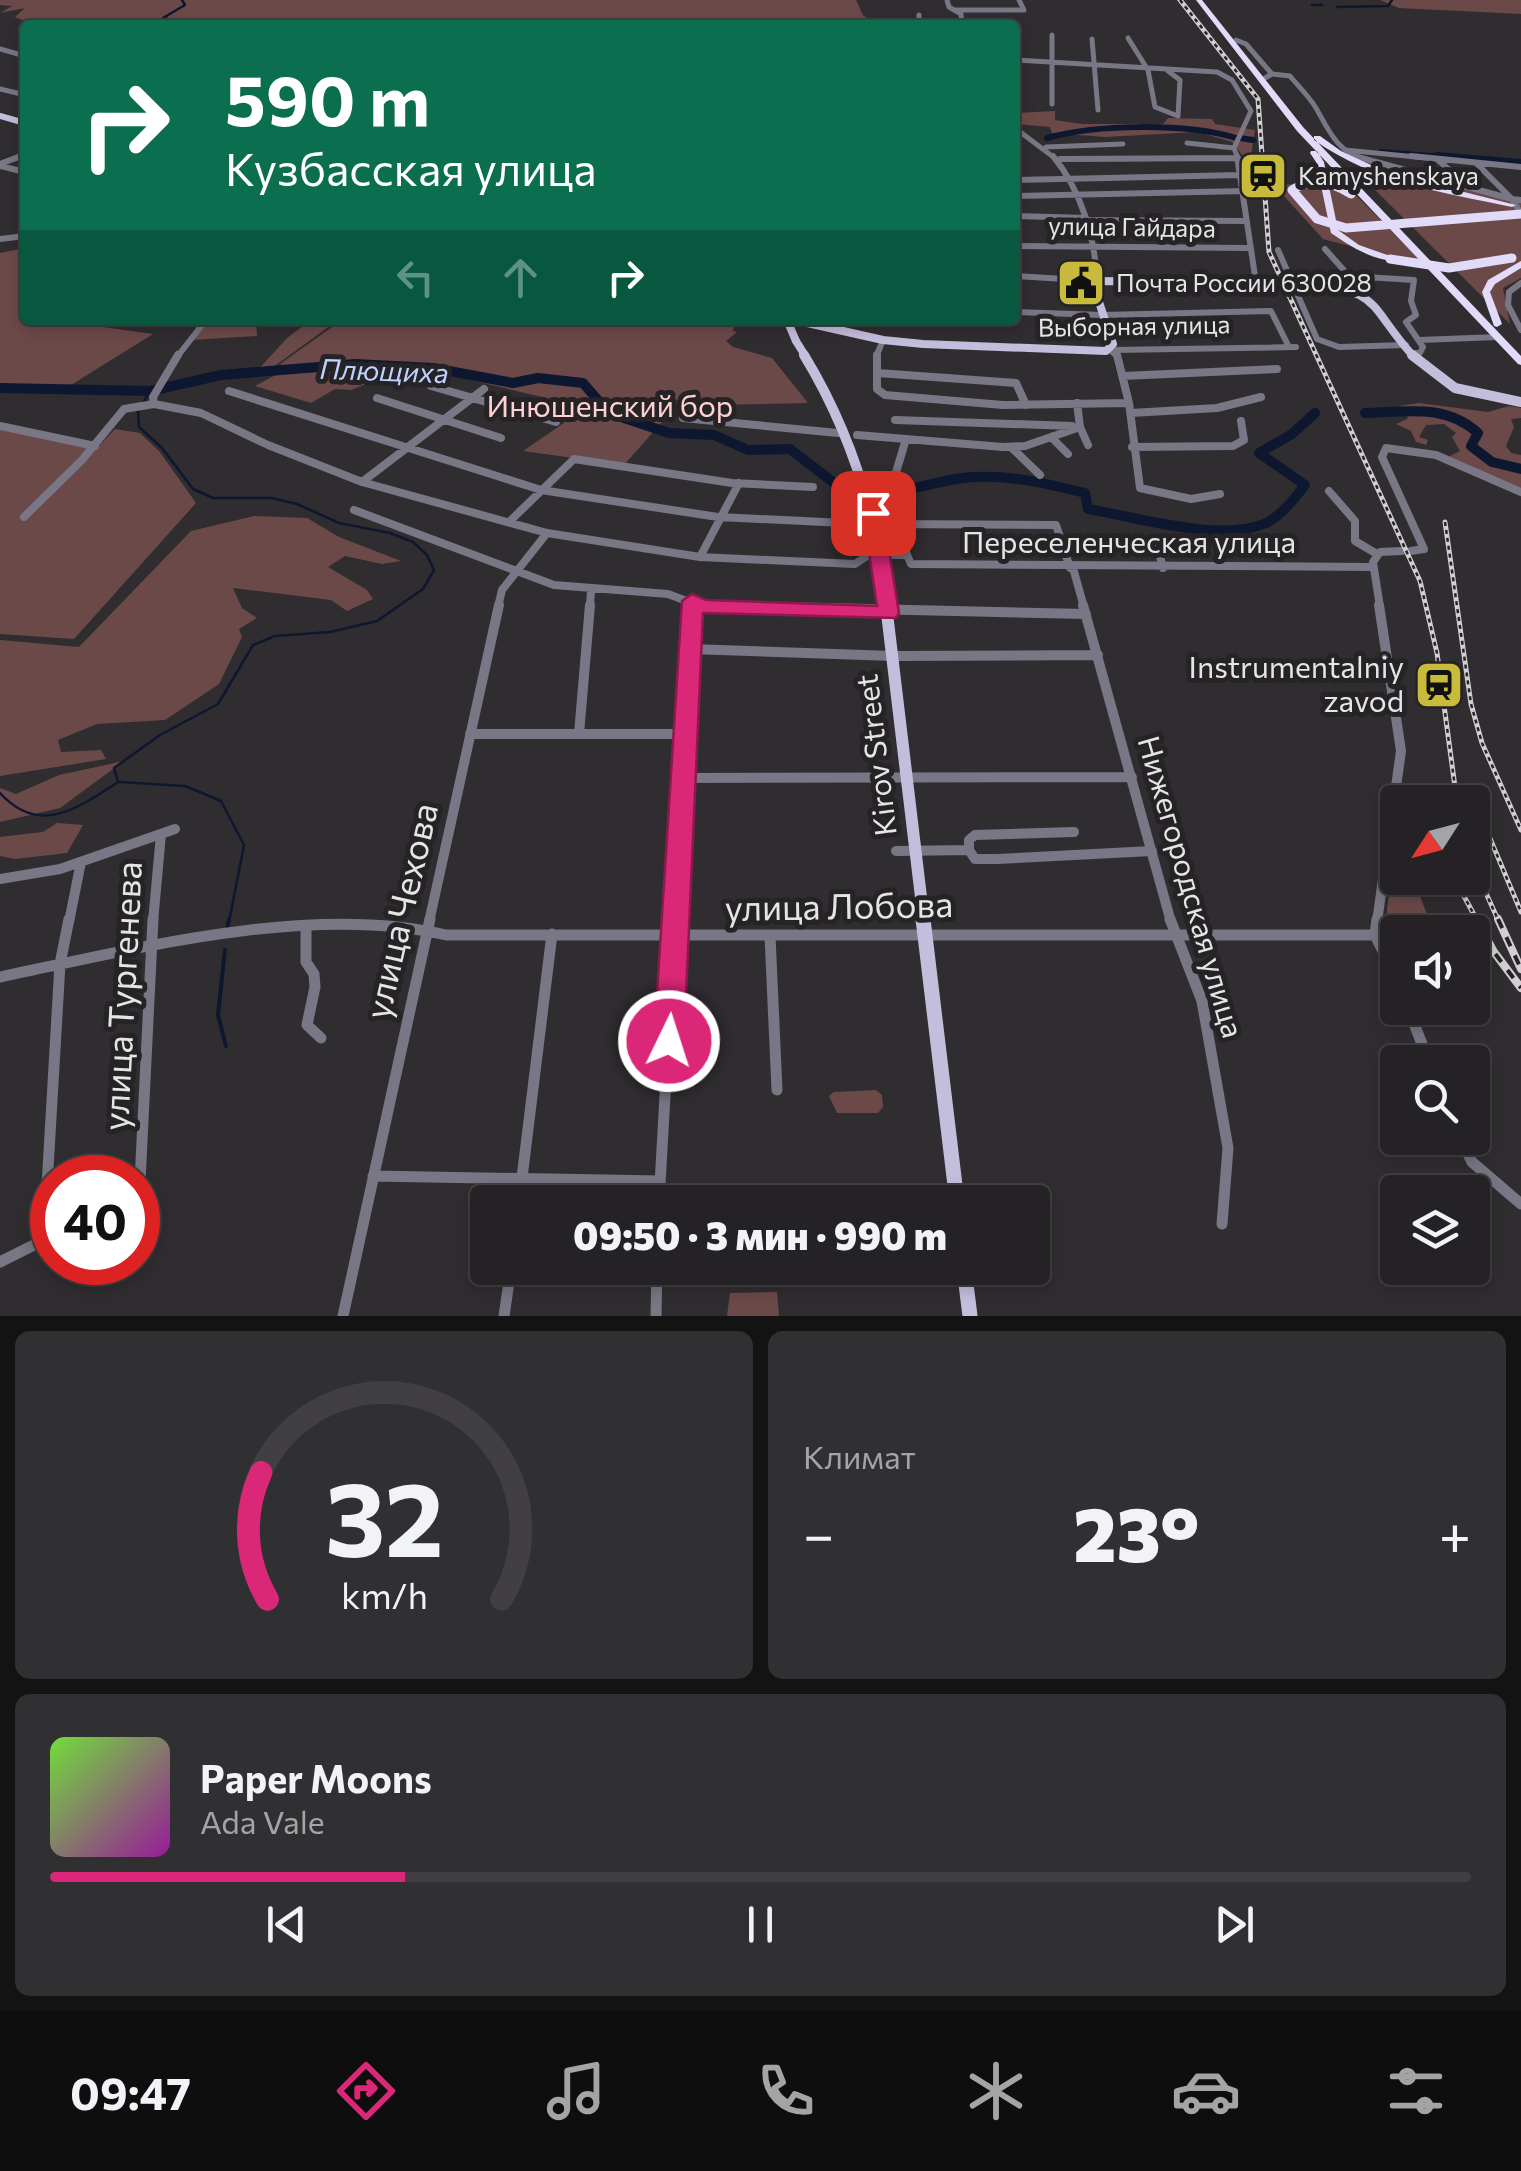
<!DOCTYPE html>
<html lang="ru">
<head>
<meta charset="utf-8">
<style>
	body { margin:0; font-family:Commissioner,sans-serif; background:#302f31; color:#f1f3f6; height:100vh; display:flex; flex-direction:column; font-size:38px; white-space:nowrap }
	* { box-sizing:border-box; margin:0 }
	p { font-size:32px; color:#a3a4a6 }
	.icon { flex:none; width:55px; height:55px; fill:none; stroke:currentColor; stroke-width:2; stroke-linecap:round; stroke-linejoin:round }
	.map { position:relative; height:1316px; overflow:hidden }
	.panel { display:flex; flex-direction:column; gap:15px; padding:15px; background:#141314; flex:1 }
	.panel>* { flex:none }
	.top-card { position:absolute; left:20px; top:20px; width:1000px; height:305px; border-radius:10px; box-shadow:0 5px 15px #0003,0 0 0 2px #413f41; background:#0b6e4f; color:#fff; overflow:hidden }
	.needle { width:65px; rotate:234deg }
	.fabs { position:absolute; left:1380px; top:785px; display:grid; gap:20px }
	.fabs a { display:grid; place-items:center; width:110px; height:110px; border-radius:10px; background:#242224; box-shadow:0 5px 15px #0003,0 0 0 2px #413f41; font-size:50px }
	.speed { position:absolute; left:30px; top:1155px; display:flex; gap:20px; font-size:50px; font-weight:700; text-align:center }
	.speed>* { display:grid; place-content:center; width:130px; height:130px; border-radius:50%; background:#242224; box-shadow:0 5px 15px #0003,0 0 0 2px #413f41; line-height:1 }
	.speed .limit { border:15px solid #d22; background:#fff; color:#111 }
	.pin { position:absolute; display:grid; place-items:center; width:85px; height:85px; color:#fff; margin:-42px; border-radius:20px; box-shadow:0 5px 15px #0006 }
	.me { position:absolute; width:110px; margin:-55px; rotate:4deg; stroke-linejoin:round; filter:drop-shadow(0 0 8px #0008) }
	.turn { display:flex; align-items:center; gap:35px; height:210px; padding:0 40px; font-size:45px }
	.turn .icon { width:130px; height:130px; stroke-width:2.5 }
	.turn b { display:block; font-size:70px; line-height:85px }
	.lanes { display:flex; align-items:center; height:95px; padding:0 40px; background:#0003; justify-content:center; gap:50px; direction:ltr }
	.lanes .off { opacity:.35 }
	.big { font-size:75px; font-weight:800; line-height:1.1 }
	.panel .tile { flex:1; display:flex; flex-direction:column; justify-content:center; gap:15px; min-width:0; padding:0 35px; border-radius:15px; background:#302f31 }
	.panel .dial { align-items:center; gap:0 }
	.dial svg { height:260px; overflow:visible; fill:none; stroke:#413f41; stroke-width:7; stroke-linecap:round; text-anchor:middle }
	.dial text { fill:#f1f3f6; stroke:none }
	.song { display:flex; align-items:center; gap:30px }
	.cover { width:120px; height:120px; border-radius:15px; background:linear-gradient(135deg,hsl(100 70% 55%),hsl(300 70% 35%)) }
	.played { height:10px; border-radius:5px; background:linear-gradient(90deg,#db2777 25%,#413f41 25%) }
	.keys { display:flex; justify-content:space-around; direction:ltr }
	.heat { display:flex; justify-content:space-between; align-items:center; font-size:55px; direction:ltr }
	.panel .tiles { flex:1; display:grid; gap:15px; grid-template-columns:1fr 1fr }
	.tile:last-child { grid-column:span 2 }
	.trip { position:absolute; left:470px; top:1185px; width:580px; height:100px; border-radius:10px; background:#242224; box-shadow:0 5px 15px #0003,0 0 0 2px #413f41; font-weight:800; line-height:100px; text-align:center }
	.menu { display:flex; height:160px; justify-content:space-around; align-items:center; background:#0e0e0e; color:#a3a4a6 }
	.menu .icon { width:70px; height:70px }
	.menu .on { color:#db2777 }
	.menu b { font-size:45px; color:#f1f3f6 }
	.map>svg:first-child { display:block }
</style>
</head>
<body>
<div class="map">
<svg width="1521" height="1316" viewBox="0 0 1521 1316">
	<rect width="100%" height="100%" fill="#302d30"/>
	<path fill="#6c4949" d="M0 0H856L863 15 876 25 716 22 712 23 717 25H150L143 20 132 25H35L15 17 25 8 0 13 12 6 0 5Z
		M1380 0H1521V14L1399 8Z
		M1055 111V120L1082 124H1163L1168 118 1212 119 1215 124 1255 130 1251 156H1243L1232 142 1198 132 1105 137 1052 133 1050 127 1015 124V113Z
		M1363 162 1521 201V278L1503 288 1510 324 1362 177Z
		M1343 182 1426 266 1323 239 1274 185Z
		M25 248V320H102L96 326 153 334 71 385 0 388V253Z
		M211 320H256L257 336 191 340Z
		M311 320H338L265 373 257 371 287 338Z
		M342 320H756L745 327H734L733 331 737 332 726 341 733 347 772 358 808 403 663 406 662 422 624 465 523 451 564 423 555 400 428 370 388 375 351 390 335 389 311 403 255 386 287 369 280 364Z
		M1419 403 1488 412 1509 406 1521 408V418L1511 419 1514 427 1506 446 1511 453 1521 455V488L1452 460 1450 456 1460 451 1452 437 1456 433 1444 424 1426 425 1419 437 1428 440 1426 445 1416 442 1411 431 1396 424 1407 419 1409 411 1399 406Z
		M0 428 98 447 115 429 140 433 159 451 196 503 74 639 0 634Z
		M254 516 307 518 339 537 401 561 382 564 345 556 328 567 367 590 373 599 347 611 331 600 233 588 242 608 257 618 239 629 242 637 219 684 165 720 97 724 58 740 61 752 101 750 106 759 0 776V640L79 647 191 531Z
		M124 761 60 808 0 822V788L16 794 59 775Z
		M57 823 83 825 67 853 15 859 0 856V837L43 832Z
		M1397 826 1398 878H1417L1413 879 1433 929 1385 928Z
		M876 1090 882 1095 883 1107 878 1113H837L829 1096 834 1092Z
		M777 1292 779 1316H727L730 1293Z"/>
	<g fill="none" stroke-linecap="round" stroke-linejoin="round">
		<path stroke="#0e1730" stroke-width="2.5" d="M182 0 185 5 163 18 187 23
			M1312 5H1322
			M1337 7 1388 6 1392 0
			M100 23 133 19 199 25
			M143 403 150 391
			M119 782 185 786 221 801 244 845 229 922
			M0 793C39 836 77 809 118 782L114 768 160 735 218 704 253 645 275 636 330 632 377 621 423 589 434 570 427 555 413 542 390 533 339 523 297 504 271 498H213L193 489 162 448 139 427 138 410"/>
		<path stroke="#0e1730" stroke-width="4" d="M227 930 229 919
			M225 950 218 1015 226 1046"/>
		<path stroke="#0e1730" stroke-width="6" d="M1047 138C1097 124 1186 123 1236 138
			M1240 138 1253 140
			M1381 152 1469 159"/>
		<path stroke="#0e1730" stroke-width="8" d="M1437 156 1521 163"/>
		<path stroke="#0e1730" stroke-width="10" d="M0 388 150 391 221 375 355 364 433 368 513 383 538 378 583 383 603 406 621 417 669 433 714 435 748 450 790 449 842 489H857
			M1365 413C1406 412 1445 403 1478 433L1471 446 1492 462 1521 469
			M877 491C906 493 933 482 962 478 1003 473 1045 483 1085 493L1088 509C1136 517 1220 543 1266 523 1282 515 1294 499 1305 485L1259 453 1292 434 1315 413"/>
		<path stroke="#797685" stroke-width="5" d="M947 0 949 7 961 14 962 25
			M956 10H1024L1019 0
			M919 15V25
			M1052 35V104
			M1128 38 1148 70 1155 107 1178 116 1180 80 1168 71
			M1092 39 1098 110
			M1236 40 1246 44 1272 74 1265 78
			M0 49 25 56
			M1015 60 1217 72 1232 80 1251 111 1234 148 1238 159
			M1272 74 1290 76C1298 86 1309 96 1316 108 1328 129 1337 152 1364 159
			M0 89 25 95
			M1015 128 1056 159
			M1187 143 1234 148
			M1046 147 1123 144
			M1345 150 1437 159
			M14 159 25 155
			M1078 159 1238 158"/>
		<path stroke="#797685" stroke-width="6" d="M1237 156 1255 276
			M1354 156 1512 199 1521 214
			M1411 156 1521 167
			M1060 159 1238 158
			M1437 159 1466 185
			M0 164 21 156
			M1478 165 1512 199 1521 200
			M0 166 25 172
			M1015 180 1240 175
			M1015 196 1245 191
			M1015 216 1086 218
			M1086 220 1245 221
			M0 239 25 236
			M1015 246 1248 248
			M1325 249 1349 276 1414 280 1411 301 1416 315 1406 322 1423 347 1420 353H1412
			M1278 250 1317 339 1339 347 1406 345
			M1015 276 1097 281C1095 237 1081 190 1053 156
			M1521 283 1509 292 1508 305 1521 330
			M1015 312 1102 315 1271 311 1288 345
			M1419 340 1498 337
			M1110 350 1118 357
			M1113 350 1296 347
			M177 357 206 320
			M876 357 883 340"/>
		<path stroke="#797685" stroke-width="8" d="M877 355V389L885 395 1003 405 1129 403
			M1117 355 1129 403 1140 488 1191 499 1220 494
			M878 373 1016 383 1026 405
			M1123 376 1277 369
			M431 386 556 422
			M229 391 541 490 718 517 865 524
			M377 398 501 438
			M1077 403 1080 427 1088 445
			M154 404 201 413 268 445 362 482 547 533 700 557 855 564 870 554
			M1131 413 1217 408 1261 397
			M683 418 838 433
			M895 420 1072 426
			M0 426 95 446
			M857 435 1003 447 1025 446 1080 427
			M1051 437 1068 454
			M1011 447 1040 475
			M1132 447 1233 446 1244 440 1241 421
			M362 482 484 389
			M891 489 906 439
			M1329 491 1355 521V541L1377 554
			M896 503 907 555
			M354 510 554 585 668 594 700 606 753 607
			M24 517 82 460 124 409 154 404 153 397 178 355
			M509 522 574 459 732 483 813 487
			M885 524 1056 525 1070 568
			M1155 537 1163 568
			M1411 551 1424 549 1382 457 1386 448 1436 455 1521 492
			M891 555H907L911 564 1373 567
			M700 557 739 483
			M1073 568 1084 607
			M498 607 502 590 547 533
			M590 607 591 591
			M692 607V601
			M1380 607 1373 562 1380 552 1402 551"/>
		<path stroke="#797685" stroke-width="10" d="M697 605 1086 614
			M1083 605 1171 922
			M690 649 893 656 1098 655
			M470 734H686
			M579 734 590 605
			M681 778 1132 777
			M969 850V840L975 835 1074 832
			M896 851 969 850 975 859H997L1152 851
			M0 879 60 869 175 829
			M69 922 81 862
			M153 922 161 834
			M429 922 499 605
			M674 922 692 605
			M1377 922 1401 751 1379 605"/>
		<path stroke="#797685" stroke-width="11" d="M1170 919 1202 1001 1228 1148 1222 1224
			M306 926V962L314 974 315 987 307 1025 321 1038
			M1375 935 1377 919
			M1375 935 1398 981
			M770 936 777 1090
			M0 977C134 949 312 903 446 935H1375
			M1408 1008 1429 1062
			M1460 1138 1472 1162 1521 1204
			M373 1176 660 1181
			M519 1202 552 934
			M659 1202 675 919
			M138 1222 153 919
			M44 1237 60 964 69 919
			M0 1262 52 1236
			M343 1316 430 919
			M504 1316 511 1268
			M656 1316 657 1268"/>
		<path stroke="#c4bedd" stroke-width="6" d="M0 116 25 123"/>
		<path stroke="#c4bedd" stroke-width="8" d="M1301 284C1384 290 1366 304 1414 357
			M787 320 796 341
			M794 320 883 340 923 344 1106 351 1113 344 1095 290 1097 281 1259 283"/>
		<path stroke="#c4bedd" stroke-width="10" d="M1412 355 1455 388 1521 402
			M883 577 887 607"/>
		<path stroke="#c4bedd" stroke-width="12" d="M886 605 924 922"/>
		<path stroke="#c4bedd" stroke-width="15" d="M923 919 957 1202
			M964 1268 970 1316"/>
		<path fill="#e1dbf9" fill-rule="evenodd" d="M1196 0H1202L1303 127 1521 356V365L1518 364 1297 131Z
			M1314 136H1320L1341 151 1388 173 1516 205 1512 207C1441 192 1375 183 1314 140Z
			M1311 151H1317L1324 162 1338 230 1359 245 1393 257V261C1370 259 1350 246 1331 233L1316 162 1310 153Z
			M1521 261V268L1495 284 1490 292 1502 324 1497 327 1494 326 1482 292 1488 280Z"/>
		<g stroke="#d1cfd1" stroke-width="5">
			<path id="rail-far1" d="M1180 0 1258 99 1269 252 1420 581 1437 653 1457 802
				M1445 522 1471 704 1482 743 1521 830
				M1481 817 1521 912
				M1472 862 1499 922
				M1459 887 1478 922"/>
		</g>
		<g stroke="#d1cfd1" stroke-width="8">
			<path id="rail" d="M1476 919 1494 952 1521 988
				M1498 919 1521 969"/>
		</g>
		<use href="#rail-far1" stroke="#262326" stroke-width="2.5" stroke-dasharray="4" stroke-linecap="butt"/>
		<use href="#rail" stroke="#262326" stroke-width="4" stroke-dasharray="10" stroke-linecap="butt"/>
		<path stroke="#c4bedd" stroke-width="8" d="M1259 283 1301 284
			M796 341 806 357"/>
		<path stroke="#c4bedd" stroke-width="10" d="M804 355C846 424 871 497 883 577"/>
		<path stroke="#e1dbf9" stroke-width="9" d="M1351 194C1332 182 1312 177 1292 190L1317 219 1346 228 1521 214
			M1390 259 1449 268 1512 258"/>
	</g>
	<path fill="#db2777" stroke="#8e194d" stroke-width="2.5" d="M873 507 883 513 899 613 896 618 703 613 684 1041 680 1049 669 1053 659 1049 654 1041 682 601 692 594 706 600 877 606 863 513Z"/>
	<defs>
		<g id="station-square" transform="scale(2.5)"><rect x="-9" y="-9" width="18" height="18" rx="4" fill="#c8bb3b" stroke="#262326"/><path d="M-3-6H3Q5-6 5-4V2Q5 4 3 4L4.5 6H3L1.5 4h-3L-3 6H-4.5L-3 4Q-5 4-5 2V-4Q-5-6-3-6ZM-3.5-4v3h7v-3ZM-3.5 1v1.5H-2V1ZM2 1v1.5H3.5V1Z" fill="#111"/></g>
		<g id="civic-square" transform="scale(2.5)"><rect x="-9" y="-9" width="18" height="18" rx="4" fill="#c8bb3b" stroke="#262326"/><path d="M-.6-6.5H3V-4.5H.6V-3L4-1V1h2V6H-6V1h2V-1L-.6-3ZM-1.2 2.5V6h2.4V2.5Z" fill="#111"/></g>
	</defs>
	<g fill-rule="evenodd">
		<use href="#station-square" x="1263" y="176"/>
		<use href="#civic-square" x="1081" y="283"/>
		<use href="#station-square" x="1439" y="685"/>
	</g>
	<g text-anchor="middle" stroke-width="10" stroke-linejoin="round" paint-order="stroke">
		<g font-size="25" fill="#e6e5e6" stroke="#262326" text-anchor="start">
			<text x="1298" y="185">Kamyshenskaya</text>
			<text x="1116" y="292">Почта России 630028</text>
		</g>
		<g font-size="25" fill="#e6e5e6" stroke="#262326">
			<text transform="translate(1132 227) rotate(1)" y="9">улица Гайдара</text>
			<text transform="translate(1134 326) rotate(-1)" y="9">Выборная улица</text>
		</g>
		<g font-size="28" font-style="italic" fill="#bfd2fe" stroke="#262326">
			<text transform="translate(384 371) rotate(2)" y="10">Плющиха</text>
		</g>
		<g font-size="30" fill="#fdd1d0" stroke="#262326">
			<text x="610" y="417">Инюшенский бор</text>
		</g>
		<g font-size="30" fill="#e6e5e6" stroke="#262326">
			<text x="1129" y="553">Переселенческая улица</text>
			<text transform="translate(877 755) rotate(-97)" y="10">Kirov Street</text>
			<text transform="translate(1190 887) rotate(74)" y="10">Нижегородская улица</text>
		</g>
		<g font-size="30" fill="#e6e5e6" stroke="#262326" text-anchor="end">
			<text x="1404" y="678">Instrumentalniy<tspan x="1404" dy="34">zavod</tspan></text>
		</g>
		<g font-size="35" fill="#e6e5e6" stroke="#262326">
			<text transform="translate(839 907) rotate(-1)" y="12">улица Лобова</text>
			<text transform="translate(402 911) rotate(-77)" y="12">улица Чехова</text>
			<text transform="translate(123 996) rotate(-87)" y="12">улица Тургенева</text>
		</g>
	</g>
</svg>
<div class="fabs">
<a><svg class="needle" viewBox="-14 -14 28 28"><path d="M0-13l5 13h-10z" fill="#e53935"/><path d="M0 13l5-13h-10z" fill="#a3a4a6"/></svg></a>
<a><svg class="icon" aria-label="sound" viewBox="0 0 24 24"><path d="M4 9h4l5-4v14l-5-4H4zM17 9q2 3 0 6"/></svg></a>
<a><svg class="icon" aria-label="search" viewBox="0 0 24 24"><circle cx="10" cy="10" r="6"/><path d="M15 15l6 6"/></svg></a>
<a><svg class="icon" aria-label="layers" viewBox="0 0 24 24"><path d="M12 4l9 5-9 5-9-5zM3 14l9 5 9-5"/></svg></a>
</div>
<div class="speed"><div class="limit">40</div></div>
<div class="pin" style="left:873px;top:513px;background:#d93025"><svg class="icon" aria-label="arrive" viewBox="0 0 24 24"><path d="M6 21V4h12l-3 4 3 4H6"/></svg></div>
<svg class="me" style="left:669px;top:1041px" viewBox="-20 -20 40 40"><circle r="17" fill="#db2777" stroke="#fff" stroke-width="3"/><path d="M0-11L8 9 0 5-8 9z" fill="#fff"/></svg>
<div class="trip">09:50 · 3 мин · 990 m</div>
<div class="top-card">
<div class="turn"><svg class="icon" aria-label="right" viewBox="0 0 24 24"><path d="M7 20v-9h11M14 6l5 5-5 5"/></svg><div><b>590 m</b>Кузбасская улица</div></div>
<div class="lanes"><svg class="icon off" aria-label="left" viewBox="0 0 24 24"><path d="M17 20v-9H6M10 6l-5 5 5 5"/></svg><svg class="icon off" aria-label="ahead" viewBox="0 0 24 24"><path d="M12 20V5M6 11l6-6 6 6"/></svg><svg class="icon" aria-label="right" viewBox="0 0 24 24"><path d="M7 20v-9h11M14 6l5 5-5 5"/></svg></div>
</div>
</div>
<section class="panel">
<div class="tiles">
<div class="tile dial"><svg viewBox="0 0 100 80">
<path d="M14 69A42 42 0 1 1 86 69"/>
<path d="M14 69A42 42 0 0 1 12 30" stroke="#db2777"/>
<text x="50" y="56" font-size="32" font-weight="700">32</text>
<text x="50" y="72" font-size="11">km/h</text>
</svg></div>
<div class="tile"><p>Климат</p>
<div class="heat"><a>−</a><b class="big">23°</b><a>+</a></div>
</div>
<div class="tile">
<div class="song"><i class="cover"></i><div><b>Paper Moons</b><p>Ada Vale</p></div></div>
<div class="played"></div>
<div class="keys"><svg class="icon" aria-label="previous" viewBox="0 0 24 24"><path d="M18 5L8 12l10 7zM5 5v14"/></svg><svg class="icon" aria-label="pause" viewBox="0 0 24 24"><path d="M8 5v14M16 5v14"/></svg><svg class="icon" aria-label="next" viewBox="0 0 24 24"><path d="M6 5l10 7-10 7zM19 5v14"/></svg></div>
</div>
</div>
</section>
<nav class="menu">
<b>09:47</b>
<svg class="icon on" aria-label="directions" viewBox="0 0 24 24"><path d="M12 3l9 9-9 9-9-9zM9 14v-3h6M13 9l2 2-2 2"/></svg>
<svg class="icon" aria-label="music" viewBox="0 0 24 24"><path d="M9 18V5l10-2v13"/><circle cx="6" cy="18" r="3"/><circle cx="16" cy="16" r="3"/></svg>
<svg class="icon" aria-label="phone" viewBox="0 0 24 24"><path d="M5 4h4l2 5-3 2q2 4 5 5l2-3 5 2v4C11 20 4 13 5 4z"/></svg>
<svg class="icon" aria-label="climate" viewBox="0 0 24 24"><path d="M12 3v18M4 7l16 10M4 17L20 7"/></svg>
<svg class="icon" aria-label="car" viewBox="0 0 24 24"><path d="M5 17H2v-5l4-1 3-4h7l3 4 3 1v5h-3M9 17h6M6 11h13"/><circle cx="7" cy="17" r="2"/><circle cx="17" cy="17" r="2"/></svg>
<svg class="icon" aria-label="filters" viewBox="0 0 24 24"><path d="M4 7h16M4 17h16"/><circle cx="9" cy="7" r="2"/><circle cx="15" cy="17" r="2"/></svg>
</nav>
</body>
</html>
